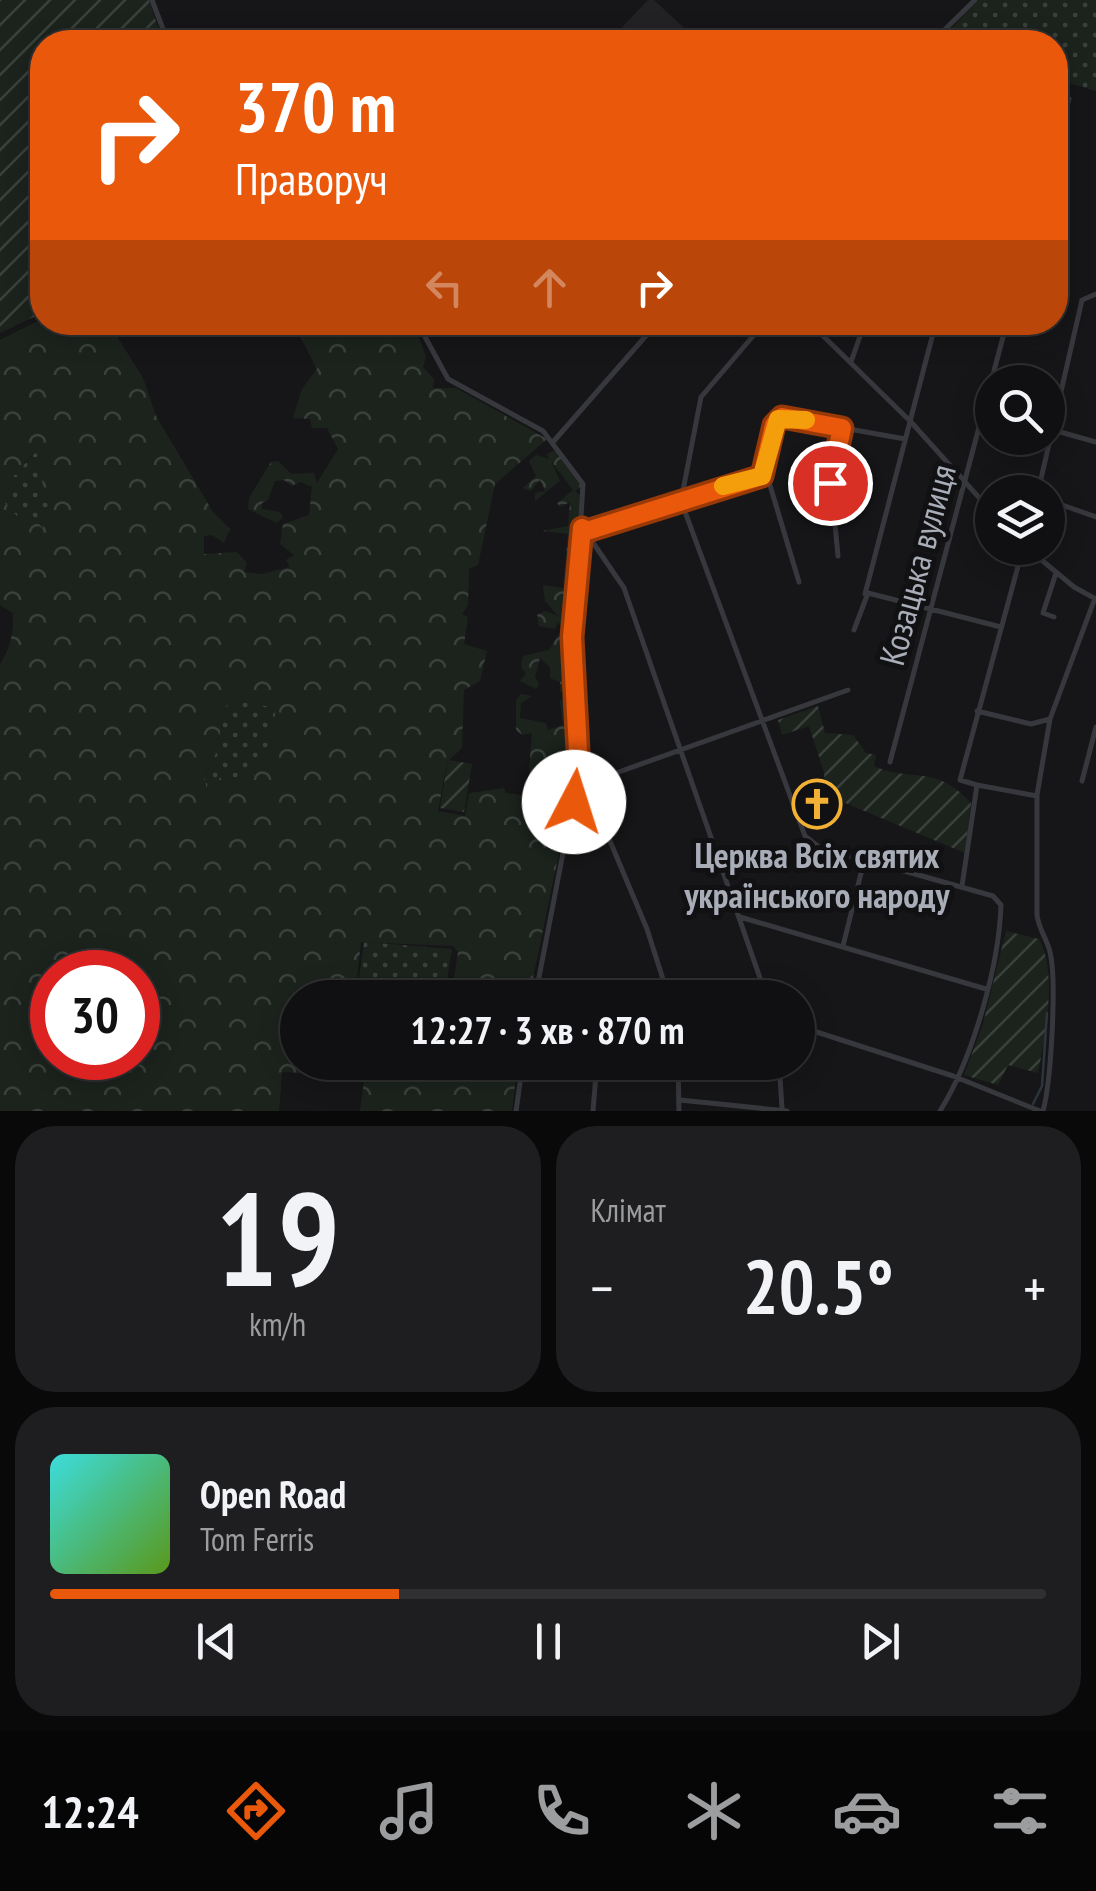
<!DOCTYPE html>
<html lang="uk">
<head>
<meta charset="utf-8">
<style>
	body { margin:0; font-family:"PT Sans Narrow",sans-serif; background:#1e1e20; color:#f1f3f6; height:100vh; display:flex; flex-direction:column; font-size:38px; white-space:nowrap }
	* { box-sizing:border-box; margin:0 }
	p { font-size:32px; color:#9c9d9f }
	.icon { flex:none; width:55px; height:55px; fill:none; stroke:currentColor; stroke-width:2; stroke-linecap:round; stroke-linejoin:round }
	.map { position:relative; height:1111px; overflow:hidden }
	.drawer { display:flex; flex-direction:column; gap:15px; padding:15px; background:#09090a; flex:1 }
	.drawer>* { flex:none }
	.top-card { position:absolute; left:30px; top:30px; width:1038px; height:305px; border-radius:40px; box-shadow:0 5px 25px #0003,0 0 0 2px #303032; background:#ea580c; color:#fff; overflow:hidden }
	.buttons { position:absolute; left:975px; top:365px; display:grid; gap:20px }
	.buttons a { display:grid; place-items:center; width:90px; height:90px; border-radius:50%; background:#101012; box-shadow:0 5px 25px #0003,0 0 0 2px #303032; font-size:50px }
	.speed { position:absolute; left:30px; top:950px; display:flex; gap:20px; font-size:50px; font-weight:700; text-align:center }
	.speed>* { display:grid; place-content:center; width:130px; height:130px; border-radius:50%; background:#101012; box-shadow:0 5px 25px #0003,0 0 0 2px #303032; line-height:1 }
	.speed .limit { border:15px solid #d22; background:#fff; color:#111 }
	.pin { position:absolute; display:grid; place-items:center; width:85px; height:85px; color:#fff; margin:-42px; border:5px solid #fff; border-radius:50%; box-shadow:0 2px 10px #0007 }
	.me { position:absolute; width:110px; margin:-55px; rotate:5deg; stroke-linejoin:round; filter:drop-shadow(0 0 8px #0008) }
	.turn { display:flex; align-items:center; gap:35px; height:210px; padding:0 40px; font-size:45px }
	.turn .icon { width:130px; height:130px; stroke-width:2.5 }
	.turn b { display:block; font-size:70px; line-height:85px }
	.lanes { display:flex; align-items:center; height:95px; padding:0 40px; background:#0003; justify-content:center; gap:50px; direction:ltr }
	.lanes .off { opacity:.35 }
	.big { font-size:75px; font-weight:700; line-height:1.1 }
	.drawer .card { flex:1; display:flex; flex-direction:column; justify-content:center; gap:15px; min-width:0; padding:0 35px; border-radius:40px; background:#1e1e20 }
	.drawer .dial { align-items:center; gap:0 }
	.dial b { font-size:130px; line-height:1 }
	.song { display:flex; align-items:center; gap:30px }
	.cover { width:120px; height:120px; border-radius:15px; background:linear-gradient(135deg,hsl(180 70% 55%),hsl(90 70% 35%)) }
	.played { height:10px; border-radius:5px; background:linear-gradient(90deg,#ea580c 35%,#303032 35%) }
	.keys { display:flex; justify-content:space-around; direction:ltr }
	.heat { display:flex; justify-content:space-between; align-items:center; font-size:55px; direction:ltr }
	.drawer .tiles { flex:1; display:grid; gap:15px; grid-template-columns:1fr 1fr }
	.card:last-child { grid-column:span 2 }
	.trip { position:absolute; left:280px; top:980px; width:535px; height:100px; border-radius:50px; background:#101012; box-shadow:0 5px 25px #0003,0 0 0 2px #303032; font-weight:700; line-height:100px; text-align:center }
	.dock { display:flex; height:160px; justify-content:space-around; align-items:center; background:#060607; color:#9c9d9f }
	.dock .icon { width:70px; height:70px }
	.dock .current { color:#ea580c }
	.dock b { font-size:45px; color:#f1f3f6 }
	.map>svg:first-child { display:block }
</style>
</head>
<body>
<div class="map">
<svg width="1096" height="1111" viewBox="0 0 1096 1111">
	<defs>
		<pattern id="grass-dots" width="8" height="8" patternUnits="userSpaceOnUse" patternTransform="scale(2.5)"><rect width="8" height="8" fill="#1c231d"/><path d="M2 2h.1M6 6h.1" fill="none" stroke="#3a403c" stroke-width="1.8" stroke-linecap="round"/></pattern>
		<pattern id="forest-crowns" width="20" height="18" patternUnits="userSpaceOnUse" patternTransform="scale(2.5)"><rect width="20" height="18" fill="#1c231d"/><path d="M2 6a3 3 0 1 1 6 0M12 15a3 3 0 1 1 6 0" fill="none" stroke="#3a403c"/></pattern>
		<pattern id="garden-furrows" width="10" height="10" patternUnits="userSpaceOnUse" patternTransform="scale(2.5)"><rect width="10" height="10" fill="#1c231d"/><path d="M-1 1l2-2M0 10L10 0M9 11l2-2" fill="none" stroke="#3a403c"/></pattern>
	</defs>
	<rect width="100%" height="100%" fill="#161618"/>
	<path fill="#222225" d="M648 0H654L699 42H608Z"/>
	<path fill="url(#grass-dots)" d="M979 0H1096V91L1055 79V42H938Z
		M35 453 45 456 40 474 49 507 43 528 34 520 22 522 3 501 14 475Z
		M228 698 277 708 271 743 254 768 253 781 219 778V789L208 794 204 778 215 755Z
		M364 942 452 949 446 986 359 979Z
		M361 982 437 988 445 991 444 997H360Z"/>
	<path fill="url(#forest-crowns)" fill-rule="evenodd" d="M42 319V322L118 323V338L143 378 156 416 213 512 230 529 224 543 212 535 204 536V554L237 552 247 563 244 572 262 574 290 567 286 560 294 555 280 544 283 524 309 515 312 487 301 482 291 486 284 480 275 481 268 500 262 503V509L280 512 283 517 277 523 248 509 249 498 271 462 278 461 291 474 314 473 317 483 338 449 327 428H312L310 419 293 418 302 389 317 369 293 323H413L426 356 423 367 434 379 433 388H456L547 439 495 484 478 565 469 569 468 605 462 614 468 617 464 644 487 651 480 681 464 690 462 748 447 762 438 811 465 816 469 793 504 788 506 793 527 796 532 733 522 735 516 730V700L521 694 532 696 521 703 520 718 546 723 548 730 563 725 560 701 564 697 570 700 568 726 575 776 529 997H451L458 952 453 946 361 942 355 997 298 998V1062L348 1063 344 1076 282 1072 279 1111H0V665C10 647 14 634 13 613L0 605V340ZM35 453 45 456 40 474 49 507 42 512 43 528 31 516 22 522 3 501 14 475H22L24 463ZM228 698 276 708 271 743 254 768 253 780 219 778V789L208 794 204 777 215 755ZM52 972H138V1058H52Z
		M556 450 582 486 575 491 580 495 577 529 572 533 579 536V547L567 634 558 622 555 629 539 626 537 615 545 611 558 616 545 601 543 585 563 588 568 534 542 531 568 526 570 502 560 507 557 503 573 490 551 461 560 481 535 501V493L545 491 540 480 531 491 523 488 536 476 529 461 536 455 549 459 547 454Z
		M558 635 568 641 570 654 562 668 568 677 566 693 560 692V682L550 678V667L540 658 535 677 539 684 536 689 520 681 526 674 521 667 523 656 549 650Z
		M518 1062 512 1111H360L364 1080 355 1075 363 1065 376 1075 378 1063Z"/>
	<path fill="url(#garden-furrows)" d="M0 0H149L163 42H42V133L37 119 41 116 33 120 42 137V313L0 333Z
		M818 706 825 733 853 735 866 753 876 755 874 766C910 783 935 763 971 803L965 853 826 795 824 772 809 726 782 735 778 720Z
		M448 760 472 764 464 812 440 808Z
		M1006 931 1039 939C1058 973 1045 1036 1038 1073L1008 1065 998 1085 964 1075 983 1024Z"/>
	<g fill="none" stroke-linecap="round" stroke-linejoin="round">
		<path stroke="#2c353c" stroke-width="2.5" d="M1033 1104 1042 1086 1047 1013"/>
		<path stroke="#37383d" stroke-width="5" d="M152 0 168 42
			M932 42 975 0
			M1055 145 1069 99
			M417 322 448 379 543 431 583 484 571 678 579 770 535 998
			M765 322 701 397 681 501 805 836 819 847 993 896 1001 905C999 967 972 1060 940 1111
			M809 322 911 422 992 512
			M851 362 865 322
			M1053 430 1096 442
			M553 442 658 322
			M761 476 775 425 782 417 905 439
			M761 476 769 482 799 582
			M1038 492 1082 300 1096 294
			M1048 500 1096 517
			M583 528 624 588 767 998
			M587 531 760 476
			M1027 548 1074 587 1096 599
			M838 556 831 483 842 428
			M865 594 936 322
			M1054 617 1043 613 1056 573
			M854 630 868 593 1001 627
			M977 711 1031 724 1050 719 1095 598
			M890 762 1007 322
			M581 772 647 929 669 998
			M1082 781 1096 727
			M588 783 848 690
			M977 785 1037 796V915C1039 930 1047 939 1050 952 1057 981 1051 1082 1043 1111
			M1037 795 1050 719
			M962 886 977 785 960 780 1023 548
			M740 917 986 989
			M843 946 865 857
			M537 985 605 998
			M798 1026 953 1076 1040 1111
			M678 1062 679 1111
			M779 1062 782 1108
			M680 1100 787 1111
			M516 1111 523 1062
			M593 1111 597 1062"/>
	</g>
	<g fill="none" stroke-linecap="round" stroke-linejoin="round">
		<g stroke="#983908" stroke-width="25">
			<path id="route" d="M574 802 579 770 572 637 582 528 587 531 762 476 774 425 782 417 842 428 830 483"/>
		</g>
		<use href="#route" stroke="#ea580c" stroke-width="18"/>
		<path stroke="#f59e0b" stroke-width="18" d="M723 486 762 476 778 419 806 420"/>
	</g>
	<defs>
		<g id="church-ring" transform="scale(2.5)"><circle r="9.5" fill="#111113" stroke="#f2b134" stroke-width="1.5"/><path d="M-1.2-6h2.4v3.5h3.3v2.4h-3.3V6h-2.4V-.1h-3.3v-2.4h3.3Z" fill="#f2b134"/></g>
	</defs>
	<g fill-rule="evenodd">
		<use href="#church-ring" x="817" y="804"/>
	</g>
	<g text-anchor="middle" stroke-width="10" stroke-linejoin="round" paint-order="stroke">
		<g font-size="35" fill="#a8adb8" stroke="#111113">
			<text transform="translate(918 565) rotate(-75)" y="12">Козацька вулиця</text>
		</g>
		<g font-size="35" font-weight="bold" fill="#a8adb8" stroke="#111113">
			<text x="817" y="868">Церква Всіх святих<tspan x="817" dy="40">українського народу</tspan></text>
		</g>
	</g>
</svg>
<div class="buttons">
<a><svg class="icon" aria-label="search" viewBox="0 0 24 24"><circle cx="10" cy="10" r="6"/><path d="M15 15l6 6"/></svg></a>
<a><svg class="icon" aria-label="layers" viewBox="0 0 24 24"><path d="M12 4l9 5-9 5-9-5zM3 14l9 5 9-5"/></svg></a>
</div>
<div class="speed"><div class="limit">30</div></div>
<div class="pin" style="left:830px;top:483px;background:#d93025"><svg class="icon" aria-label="arrive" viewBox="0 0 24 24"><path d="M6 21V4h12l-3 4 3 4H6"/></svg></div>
<svg class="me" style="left:574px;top:802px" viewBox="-20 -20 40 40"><circle r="19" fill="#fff"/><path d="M0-13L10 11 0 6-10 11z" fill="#ea580c"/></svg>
<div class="trip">12:27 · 3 хв · 870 m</div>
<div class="top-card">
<div class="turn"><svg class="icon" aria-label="right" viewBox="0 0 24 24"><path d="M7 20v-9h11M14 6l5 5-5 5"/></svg><div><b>370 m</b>Праворуч</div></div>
<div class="lanes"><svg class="icon off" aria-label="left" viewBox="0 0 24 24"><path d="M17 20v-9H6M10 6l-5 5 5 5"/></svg><svg class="icon off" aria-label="ahead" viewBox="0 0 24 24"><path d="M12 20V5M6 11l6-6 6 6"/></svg><svg class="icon" aria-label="right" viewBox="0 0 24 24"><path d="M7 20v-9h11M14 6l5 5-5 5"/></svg></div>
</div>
</div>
<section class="drawer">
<div class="tiles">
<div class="card dial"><b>19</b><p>km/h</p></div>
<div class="card"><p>Клімат</p>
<div class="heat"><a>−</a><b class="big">20.5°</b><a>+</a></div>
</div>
<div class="card">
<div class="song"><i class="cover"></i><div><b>Open Road</b><p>Tom Ferris</p></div></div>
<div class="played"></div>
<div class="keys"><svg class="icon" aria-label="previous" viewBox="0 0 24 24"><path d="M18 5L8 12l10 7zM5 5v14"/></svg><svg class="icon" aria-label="pause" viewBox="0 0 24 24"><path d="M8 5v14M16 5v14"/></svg><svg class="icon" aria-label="next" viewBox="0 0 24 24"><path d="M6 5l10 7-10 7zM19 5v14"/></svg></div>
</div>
</div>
</section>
<nav class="dock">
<b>12:24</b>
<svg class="icon current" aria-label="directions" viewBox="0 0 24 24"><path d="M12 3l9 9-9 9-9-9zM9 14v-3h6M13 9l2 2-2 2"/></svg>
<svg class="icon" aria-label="music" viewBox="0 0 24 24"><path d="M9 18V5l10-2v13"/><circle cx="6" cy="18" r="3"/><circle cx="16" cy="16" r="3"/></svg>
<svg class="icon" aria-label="phone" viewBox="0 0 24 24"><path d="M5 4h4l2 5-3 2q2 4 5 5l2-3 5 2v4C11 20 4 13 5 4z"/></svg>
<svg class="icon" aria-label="climate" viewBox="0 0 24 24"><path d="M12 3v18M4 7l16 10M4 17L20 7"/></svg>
<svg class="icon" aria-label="car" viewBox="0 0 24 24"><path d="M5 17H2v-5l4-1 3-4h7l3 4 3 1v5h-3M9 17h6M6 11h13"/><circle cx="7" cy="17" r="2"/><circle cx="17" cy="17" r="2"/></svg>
<svg class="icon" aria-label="filters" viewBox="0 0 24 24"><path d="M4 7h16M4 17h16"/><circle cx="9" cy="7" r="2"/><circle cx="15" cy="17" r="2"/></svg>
</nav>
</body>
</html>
